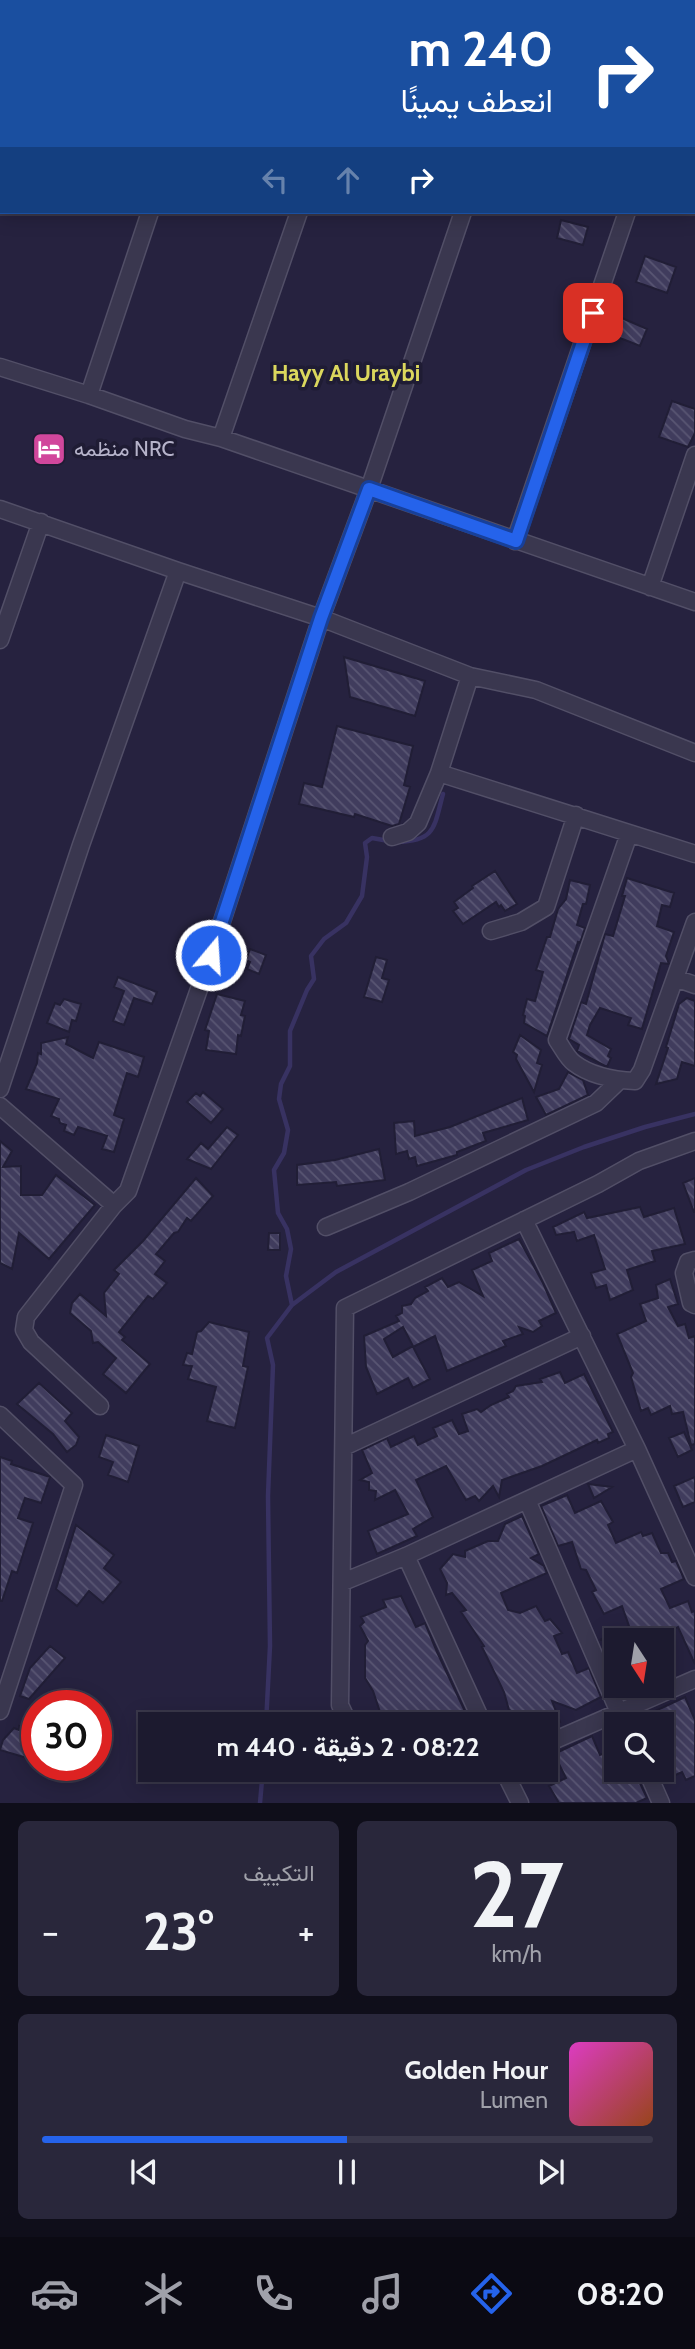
<!DOCTYPE html>
<html lang="ar">
<head>
<meta charset="utf-8">
<style>
	body { margin:0; font-family:Cabin,Vazirmatn,sans-serif; background:#29273b; color:#f1f3f6; direction:rtl; height:100vh; display:flex; flex-direction:column; font-size:26px; white-space:nowrap }
	* { box-sizing:border-box; margin:0 }
	p { font-size:23px; color:#a0a1aa }
	.icon { flex:none; width:38px; height:38px; fill:none; stroke:currentColor; stroke-width:2; stroke-linecap:round; stroke-linejoin:round }
	.map { position:relative; height:1803px; overflow:hidden; direction:ltr }
	.drawer { display:flex; flex-direction:column; gap:18px; padding:18px; background:#0f0e1a; flex:1 }
	.drawer>* { flex:none }
	.top-card { position:absolute; left:0px; top:0px; width:696px; height:214px; box-shadow:0 4px 18px #0003,0 0 0 2px #3a384b; direction:rtl; background:#1a4fa0; color:#fff; overflow:hidden }
	.needle { width:46px; rotate:168deg }
	.buttons { position:absolute; left:604px; top:1628px; display:grid; gap:14px }
	.buttons a { display:grid; place-items:center; width:70px; height:70px; border-radius:0px; background:#1c1a2f; box-shadow:0 4px 18px #0003,0 0 0 2px #3a384b; font-size:35px }
	.speed { position:absolute; left:21px; top:1690px; display:flex; gap:14px; font-size:35px; font-weight:700; text-align:center }
	.speed>* { display:grid; place-content:center; width:91px; height:91px; border-radius:50%; background:#1c1a2f; box-shadow:0 4px 18px #0003,0 0 0 2px #3a384b; line-height:1 }
	.speed .limit { border:10px solid #d22; background:#fff; color:#111 }
	.pin { position:absolute; display:grid; place-items:center; width:60px; height:60px; color:#fff; margin:-30px; border-radius:14px; box-shadow:0 4px 10px #0006 }
	.me { position:absolute; width:77px; margin:-38px; rotate:18deg; stroke-linejoin:round; filter:drop-shadow(0 0 5px #0008) }
	.turn { display:flex; align-items:center; gap:24px; height:147px; padding:0 28px; font-size:32px }
	.turn .icon { width:91px; height:91px; stroke-width:2.5 }
	.turn b { display:block; font-size:49px; line-height:60px }
	.lanes { display:flex; align-items:center; height:66px; padding:0 28px; background:#0003; justify-content:center; gap:35px; direction:ltr }
	.lanes .off { opacity:.35 }
	.big { font-size:52px; font-weight:700; line-height:1.1 }
	.drawer .widget { flex:1; display:flex; flex-direction:column; justify-content:center; gap:10px; min-width:0; padding:0 24px; border-radius:10px; background:#29273b }
	.drawer .dial { align-items:center; gap:0 }
	.dial b { font-size:91px; line-height:1 }
	.song { display:flex; align-items:center; gap:21px }
	.cover { width:84px; height:84px; border-radius:10px; background:linear-gradient(135deg,hsl(310 70% 55%),hsl(20 70% 35%)) }
	.played { height:7px; border-radius:4px; background:linear-gradient(90deg,#2563eb 50%,#3a384b 50%) }
	.keys { display:flex; justify-content:space-around; direction:ltr }
	.heat { display:flex; justify-content:space-between; align-items:center; font-size:38px; direction:ltr }
	.drawer .tiles { flex:1; display:grid; gap:18px; grid-template-columns:1fr 1fr }
	.widget:last-child { grid-column:span 2 }
	.trip { position:absolute; left:138px; top:1712px; width:420px; height:70px; border-radius:0px; background:#1c1a2f; box-shadow:0 4px 18px #0003,0 0 0 2px #3a384b; font-weight:700; line-height:70px; text-align:center; direction:rtl }
	.dock { display:flex; height:112px; justify-content:space-around; align-items:center; background:#0b0a13; color:#a0a1aa }
	.dock .icon { width:49px; height:49px }
	.dock .on { color:#2563eb }
	.dock b { font-size:32px; color:#f1f3f6 }
	.map>svg:first-child { display:block }
</style>
</head>
<body>
<div class="map">
<svg width="695" height="1803" viewBox="0 0 695 1803">
	<defs>
		<pattern id="building-back-hatch" width="6" height="6" patternUnits="userSpaceOnUse" patternTransform="scale(1.75)"><rect width="6" height="6" fill="#403c5d"/><path d="M-1 5l2 2M0 0l6 6M5-1l2 2" fill="none" stroke="#595673"/></pattern>
	</defs>
	<rect width="100%" height="100%" fill="#26223f"/>
	<g fill="none" stroke-linecap="round" stroke-linejoin="round">
		<path stroke="#383262" stroke-width="4.5" d="M397 842C436 841 434 827 443 794
			M292 1305 286 1276 291 1249 287 1229 278 1213 274 1170 284 1153 288 1130 279 1099 281 1084 290 1066V1031L307 990 314 979 311 956 324 939 346 923 362 896 367 857 365 843 372 838 389 841
			M266 1724 270 1646 268 1496 273 1365 267 1338 292 1305 336 1272 526 1170 584 1147 645 1127 695 1114
			M260 1803 263 1769"/>
	</g>
	<path fill="url(#building-back-hatch)" stroke="#211e36" stroke-width="2" fill-rule="evenodd" d="M561 220 588 227 583 245 557 238Z
		M645 256 676 267 667 293 636 282Z
		M622 318 647 329 640 346 615 336Z
		M672 401 695 409V433L688 447 659 437Z
		M344 657 425 681 415 716 350 697Z
		M337 726 413 746 404 785 410 787 399 824 392 826 355 814 354 817 299 804 304 783 322 787Z
		M495 871 517 904 505 911 501 905 499 907 496 902 463 924 453 911 458 908 454 902 473 888 472 886Z
		M627 878 674 893 670 907 662 905 657 926 674 932 666 956 669 964 661 963 642 1029 628 1025 631 1018 600 1008 590 1025 587 1035 611 1049 608 1056 611 1058 607 1067 577 1051 579 1045 569 1039 581 1002 586 1004 605 934 613 936 625 896H622Z
		M570 880 590 885 586 904H583L577 925 585 928 580 943 578 942 547 1036 524 1023 525 1016 523 1015 527 999 535 1001 543 972 536 970 547 937H550L558 909 566 899Z
		M250 949 266 955 259 974 247 969 250 962 246 960Z
		M376 957 387 960 382 978 389 980 382 1002 364 997Z
		M118 977 157 992 152 1004 134 998 124 1025 113 1021 124 991 114 987Z
		M217 994 245 1001 241 1015 245 1016 241 1036 238 1035 236 1054 206 1050 209 1031 205 1030Z
		M687 998 695 1001V1066L682 1062 677 1079 656 1084 668 1048 666 1047 679 1004Z
		M64 999 81 1004 76 1021 72 1020 69 1032 47 1023 55 1003 60 1005Z
		M520 1035 541 1050 537 1063 542 1065 534 1092 516 1059 517 1055 513 1052Z
		M68 1037 66 1044 93 1058 99 1042 144 1057 138 1077 127 1073 114 1115 124 1119 114 1152 102 1149 107 1136 78 1127 74 1135 64 1131 66 1125 60 1123 59 1119 51 1116 59 1099 26 1089 37 1063 38 1053 41 1054V1043Z
		M568 1072 583 1080 588 1095 546 1115 536 1097 559 1089Z
		M203 1092 223 1109 211 1123 187 1102 196 1093 200 1096Z
		M522 1098 528 1120 483 1133 486 1141 457 1152V1155L417 1166 415 1157 409 1159 407 1151 396 1154 394 1123 414 1121 415 1136 450 1127Z
		M227 1127 238 1135 211 1169 187 1159 201 1143 208 1149Z
		M0 1141 12 1151 3 1167 21 1166V1195H42L56 1175 95 1205 49 1259 19 1233 12 1269 0 1263Z
		M379 1149 385 1180 337 1186 336 1182 297 1185V1165L335 1160Z
		M196 1178 213 1196 191 1221 187 1218 178 1232 174 1233 156 1254 165 1261 155 1274 167 1283 153 1299 148 1296 119 1332 125 1337 122 1340 150 1364 126 1393 103 1374 116 1358 98 1342 93 1343 91 1331 70 1313 72 1303 80 1294 106 1316 104 1293 119 1274 114 1270 143 1241Z
		M695 1178V1212H694L683 1183Z
		M640 1207 644 1217 674 1208 685 1244 652 1251 655 1261 627 1270 633 1290 610 1300 606 1285 596 1288 591 1273 605 1269 594 1235 577 1241 574 1232 556 1235 553 1227 584 1212 587 1218Z
		M269 1233H280V1250H268Z
		M519 1239 543 1283 556 1313 539 1321 542 1326 533 1332 519 1327 523 1334 503 1341 506 1346 447 1371 435 1336 413 1347 430 1379 413 1388 408 1378 377 1394 366 1367 364 1336 399 1321 396 1316 402 1313V1306L411 1304 415 1298 428 1291 425 1287 442 1278 448 1287 459 1282 483 1296 472 1270 492 1261 489 1253ZM403 1327 413 1346 393 1357 384 1339Z
		M670 1279 678 1304 668 1307 678 1326 685 1324 689 1338 695 1336V1444L691 1445 683 1412 672 1414 670 1406 651 1415 648 1408 641 1411 631 1377 633 1373 617 1334 646 1321 640 1304 658 1298 656 1285Z
		M209 1322 249 1332 243 1366 248 1367 235 1428 207 1421 216 1387 188 1379 192 1366 183 1365 187 1353 192 1354 197 1332 201 1331Z
		M560 1372 565 1383 584 1374 613 1432 608 1434 609 1438 598 1443 597 1440 542 1466 502 1480 499 1497 493 1486 479 1501 475 1496 466 1500 446 1466 416 1480 433 1517 413 1529 417 1536 377 1554 368 1531 408 1514 395 1490 375 1500 376 1491 369 1490V1482L360 1480 372 1473 362 1450 387 1438 391 1447 414 1436 418 1445 437 1436 433 1428 452 1420 459 1434 468 1431 462 1414 477 1409 481 1412 491 1405 509 1397 507 1394 513 1391 516 1386 542 1382 540 1379Z
		M39 1383 72 1413 65 1421 79 1437 76 1445 67 1452 53 1434 17 1404Z
		M684 1432 692 1450 678 1457 669 1438Z
		M106 1435 139 1446 128 1482 108 1475 113 1462 99 1457Z
		M0 1457 12 1461 11 1464 50 1477 41 1503 25 1498 18 1518 33 1523 17 1573 12 1571 2 1601H0Z
		M695 1477V1502L683 1507 674 1486Z
		M588 1484 612 1487 594 1498Z
		M567 1495 575 1513 601 1501 613 1522 608 1525 616 1543 641 1532 643 1536 652 1533 661 1553H668L672 1562 676 1561 684 1579 661 1589 670 1608 688 1601 692 1612 695 1611V1664L678 1627 660 1635 661 1640H600L629 1626 622 1606 604 1614 592 1592 596 1590 586 1570 581 1569 572 1542 558 1546 541 1506Z
		M522 1516 539 1554 531 1558 544 1566 547 1573 501 1593 508 1610 520 1613 536 1606 545 1621 550 1619 562 1633 554 1636 562 1654 568 1652 577 1673 589 1668 601 1697 576 1710 552 1701 560 1722 546 1728V1724H518L513 1712 509 1710 504 1692 482 1647 484 1646 461 1612 466 1610 452 1593 446 1595 447 1583 440 1569 453 1554 465 1557V1551L488 1541H498L505 1524Z
		M76 1525 114 1555 104 1568 121 1582 103 1603 89 1591 77 1606 56 1589Z
		M401 1596 416 1627 425 1623 437 1652 471 1724H384L373 1691 365 1678V1645L368 1641 360 1626 364 1622 361 1617 386 1607 383 1600Z
		M50 1646 65 1658 29 1699 20 1696 30 1668Z
		M685 1697 695 1720V1776L686 1780 682 1772 671 1777 665 1772 662 1765V1724H634V1721Z
		M19 1726 37 1732V1761L0 1750 3 1740 14 1728 19 1730Z
		M592 1736 600 1755 616 1748V1769H633L647 1798 636 1803H559L549 1786 566 1778 554 1754Z"/>
	<g fill="none" stroke-linecap="round" stroke-linejoin="round">
		<g stroke="#524f67" stroke-width="19">
			<path id="minor" d="M362 0 368 2
				M65 2V0
				M219 2 220 0
				M535 2V0
				M0 89H2
				M0 181 2 176
				M0 367 89 395 185 429 221 438 695 602
				M89 395 150 212
				M221 438 299 212
				M0 509 178 571 321 618 470 676 536 690 695 753
				M515 541 627 212
				M650 587 695 455
				M0 640 41 522
				M439 773 695 854
				M629 834 557 1040C562 1047 567 1058 574 1063 591 1076 614 1080 635 1081L642 1070 695 922
				M392 837 408 832 418 823 439 773 470 676
				M491 931 521 922 546 907 576 815
				M675 978 695 985
				M0 1089 81 845 178 571
				M0 1106 114 1205
				M524 1220 637 1449 695 1577
				M326 1227 409 1192 596 1103 620 1080
				M695 1260 688 1262 684 1273 691 1303 695 1305
				M100 1406 31 1342 24 1330 26 1317 114 1205 128 1191 211 955 321 618 369 489 463 212
				M0 1415 74 1485 0 1711
				M344 1447 582 1336
				M527 1500 624 1724
				M406 1556 483 1724
				M343 1582 406 1556 637 1449
				M349 1724 340 1705 345 1308 598 1184 639 1161 695 1141
				M546 1744 695 1679
				M503 1769 520 1803
				M646 1769 661 1803"/>
		</g>
		<use href="#minor" stroke="#3a374f" stroke-width="16"/>
	</g>
	<g fill="none" stroke-linecap="round" stroke-linejoin="round">
		<g stroke="#184099" stroke-width="18">
			<path id="route" d="M211 955 321 618 369 489 516 541 593 313"/>
		</g>
		<use href="#route" stroke="#2563eb" stroke-width="12"/>
	</g>
	<defs>
		<g id="hotel-square" transform="scale(1.75)"><rect x="-9" y="-9" width="18" height="18" rx="4" fill="#d1479c" stroke="#1f1c34"/><path d="M-6-4.5h1.5V1H6V5H4.5V3h-9V5H-6ZM-4 0a1.8 1.8 0 1 1 3.6 0ZM.5 0V-2.5h3Q6-2.5 6 0Z" fill="#fff"/></g>
	</defs>
	<g fill-rule="evenodd">
		<use href="#hotel-square" x="49" y="449"/>
	</g>
	<g text-anchor="middle" stroke-width="7" stroke-linejoin="round" paint-order="stroke">
		<g font-size="21" fill="#b6b3ca" stroke="#1f1c34" text-anchor="start">
			<text x="74" y="456">منظمه NRC</text>
		</g>
		<g font-size="23" font-weight="bold" fill="#dbd75d" stroke="#1f1c34">
			<text x="346" y="381">Hayy Al Uraybi</text>
		</g>
	</g>
</svg>
<div class="buttons">
<a><svg class="needle" viewBox="-14 -14 28 28"><path d="M0-13l5 13h-10z" fill="#e53935"/><path d="M0 13l5-13h-10z" fill="#a0a1aa"/></svg></a>
<a><svg class="icon" aria-label="search" viewBox="0 0 24 24"><circle cx="10" cy="10" r="6"/><path d="M15 15l6 6"/></svg></a>
</div>
<div class="speed"><div class="limit">30</div></div>
<div class="pin" style="left:593px;top:313px;background:#d93025"><svg class="icon" aria-label="arrive" viewBox="0 0 24 24"><path d="M6 21V4h12l-3 4 3 4H6"/></svg></div>
<svg class="me" style="left:211px;top:955px" viewBox="-20 -20 40 40"><circle r="17" fill="#2563eb" stroke="#fff" stroke-width="3"/><path d="M0-11L8 9 0 5-8 9z" fill="#fff"/></svg>
<div class="trip">08:22 · 2 دقيقة · 440 m</div>
<div class="top-card">
<div class="turn"><svg class="icon" aria-label="right" viewBox="0 0 24 24"><path d="M7 20v-9h11M14 6l5 5-5 5"/></svg><div><b>240 m</b>انعطف يمينًا</div></div>
<div class="lanes"><svg class="icon off" aria-label="left" viewBox="0 0 24 24"><path d="M17 20v-9H6M10 6l-5 5 5 5"/></svg><svg class="icon off" aria-label="ahead" viewBox="0 0 24 24"><path d="M12 20V5M6 11l6-6 6 6"/></svg><svg class="icon" aria-label="right" viewBox="0 0 24 24"><path d="M7 20v-9h11M14 6l5 5-5 5"/></svg></div>
</div>
</div>
<section class="drawer">
<div class="tiles">
<div class="widget dial"><b>27</b><p>km/h</p></div>
<div class="widget"><p>التكييف</p>
<div class="heat"><a>−</a><b class="big">23°</b><a>+</a></div>
</div>
<div class="widget">
<div class="song"><i class="cover"></i><div><b>Golden Hour</b><p>Lumen</p></div></div>
<div class="played"></div>
<div class="keys"><svg class="icon" aria-label="previous" viewBox="0 0 24 24"><path d="M18 5L8 12l10 7zM5 5v14"/></svg><svg class="icon" aria-label="pause" viewBox="0 0 24 24"><path d="M8 5v14M16 5v14"/></svg><svg class="icon" aria-label="next" viewBox="0 0 24 24"><path d="M6 5l10 7-10 7zM19 5v14"/></svg></div>
</div>
</div>
</section>
<nav class="dock">
<b>08:20</b>
<svg class="icon on" aria-label="directions" viewBox="0 0 24 24"><path d="M12 3l9 9-9 9-9-9zM9 14v-3h6M13 9l2 2-2 2"/></svg>
<svg class="icon" aria-label="music" viewBox="0 0 24 24"><path d="M9 18V5l10-2v13"/><circle cx="6" cy="18" r="3"/><circle cx="16" cy="16" r="3"/></svg>
<svg class="icon" aria-label="phone" viewBox="0 0 24 24"><path d="M5 4h4l2 5-3 2q2 4 5 5l2-3 5 2v4C11 20 4 13 5 4z"/></svg>
<svg class="icon" aria-label="climate" viewBox="0 0 24 24"><path d="M12 3v18M4 7l16 10M4 17L20 7"/></svg>
<svg class="icon" aria-label="car" viewBox="0 0 24 24"><path d="M5 17H2v-5l4-1 3-4h7l3 4 3 1v5h-3M9 17h6M6 11h13"/><circle cx="7" cy="17" r="2"/><circle cx="17" cy="17" r="2"/></svg>
</nav>
</body>
</html>
